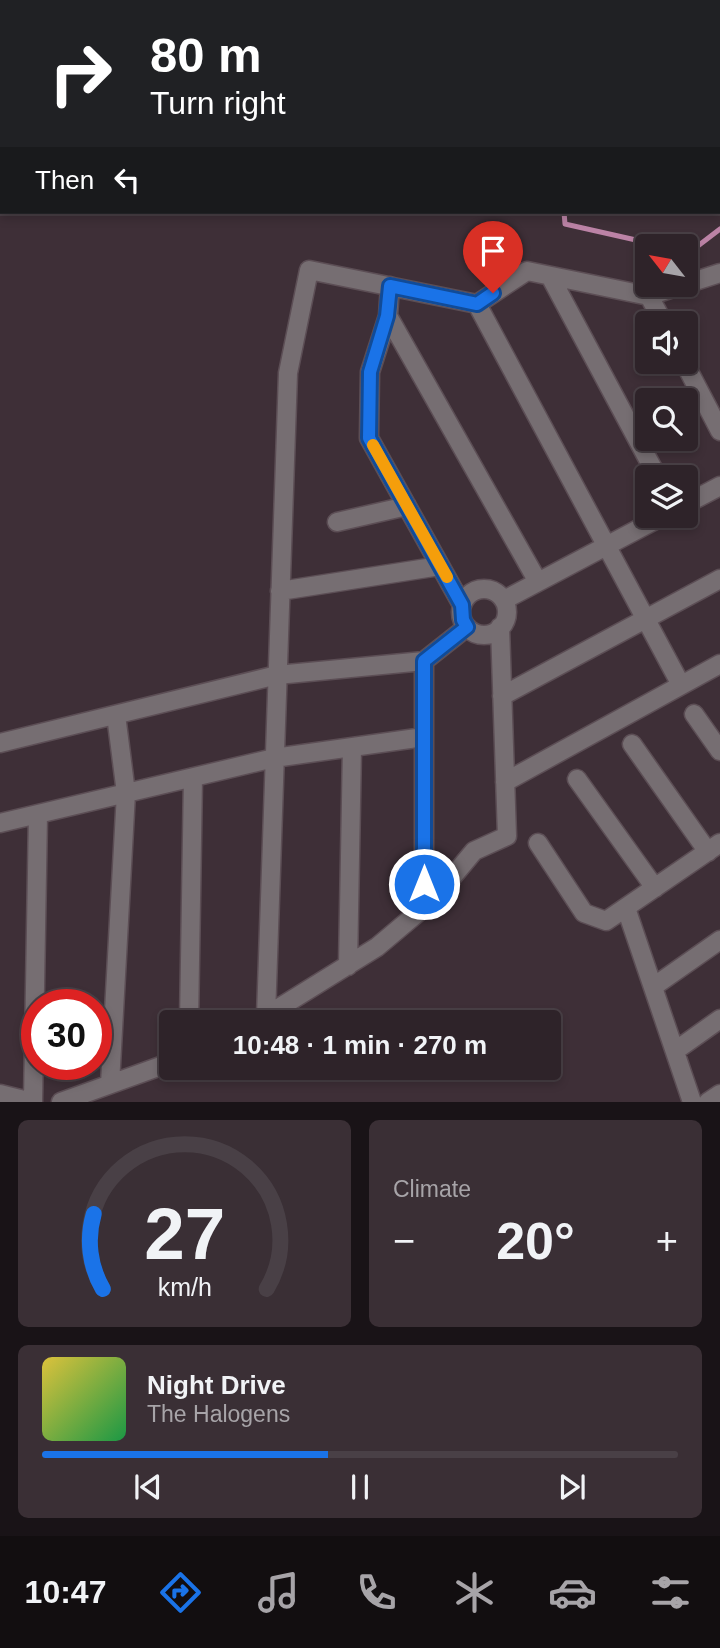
<!DOCTYPE html>
<html lang="en">
<head>
<meta charset="utf-8">
<style>
	body { margin:0; font-family:Arial,sans-serif; background:#3a2f35; color:#f1f3f6; height:100vh; display:flex; flex-direction:column; font-size:26px; white-space:nowrap }
	* { box-sizing:border-box; margin:0 }
	p { font-size:23px; color:#a7a4a8 }
	.icon { flex:none; width:38px; height:38px; fill:none; stroke:currentColor; stroke-width:2; stroke-linecap:round; stroke-linejoin:round }
	.map { position:relative; height:1102px; overflow:hidden }
	.details { display:flex; flex-direction:column; gap:18px; padding:18px; background:#191317; flex:1 }
	.details>* { flex:none }
	.top-card { position:absolute; left:0px; top:0px; width:721px; height:214px; box-shadow:0 4px 10px #0003,0 0 0 2px #494046; background:#202124; color:#fff; overflow:hidden }
	.needle { width:46px; rotate:301deg }
	.buttons { position:absolute; left:635px; top:234px; display:grid; gap:14px }
	.buttons a { display:grid; place-items:center; width:63px; height:63px; border-radius:7px; background:#2e2329; box-shadow:0 4px 10px #0003,0 0 0 2px #494046; font-size:35px }
	.speed { position:absolute; left:21px; top:989px; display:flex; gap:14px; font-size:35px; font-weight:700; text-align:center }
	.speed>* { display:grid; place-content:center; width:91px; height:91px; border-radius:50%; background:#2e2329; box-shadow:0 4px 10px #0003,0 0 0 2px #494046; line-height:1 }
	.speed .limit { border:10px solid #d22; background:#fff; color:#111 }
	.pin { position:absolute; display:grid; place-items:center; width:60px; height:60px; color:#fff; margin:-72px -30px; border-radius:50% 50% 50% 0; rotate:-45deg; box-shadow:0 0 7px #0007 }
	.pin .icon { rotate:45deg }
	.me { position:absolute; width:77px; margin:-38px; rotate:0deg; stroke-linejoin:round; filter:drop-shadow(0 0 5px #0008) }
	.turn { display:flex; align-items:center; gap:24px; height:147px; padding:0 35px; font-size:32px }
	.turn .icon { width:91px; height:91px; stroke-width:2.5 }
	.turn b { display:block; font-size:49px; line-height:60px }
	.then { display:flex; align-items:center; height:66px; padding:0 35px; background:#0003; gap:14px; font-size:26px }
	.big { font-size:52px; font-weight:700; line-height:1.1 }
	.details .widget { flex:1; display:flex; flex-direction:column; justify-content:center; gap:10px; min-width:0; padding:0 24px; border-radius:10px; background:#3a2f35 }
	.details .dial { align-items:center; gap:0 }
	.dial svg { height:182px; overflow:visible; fill:none; stroke:#494046; stroke-width:7; stroke-linecap:round; text-anchor:middle }
	.dial text { fill:#f1f3f6; stroke:none }
	.song { display:flex; align-items:center; gap:21px }
	.cover { width:84px; height:84px; border-radius:10px; background:linear-gradient(135deg,hsl(50 70% 55%),hsl(140 70% 35%)) }
	.played { height:7px; border-radius:4px; background:linear-gradient(90deg,#1a73e8 45%,#494046 45%) }
	.keys { display:flex; justify-content:space-around; direction:ltr }
	.heat { display:flex; justify-content:space-between; align-items:center; font-size:38px; direction:ltr }
	.details .tiles { flex:1; display:grid; gap:18px; grid-template-columns:1fr 1fr }
	.widget:last-child { grid-column:span 2 }
	.trip { position:absolute; left:159px; top:1010px; width:402px; height:70px; border-radius:7px; background:#2e2329; box-shadow:0 4px 10px #0003,0 0 0 2px #494046; font-weight:700; line-height:70px; text-align:center }
	.dock { display:flex; height:112px; justify-content:space-around; align-items:center; background:#120e10; color:#a7a4a8 }
	.dock .icon { width:49px; height:49px }
	.dock .on { color:#1a73e8 }
	.dock b { font-size:32px; color:#f1f3f6 }
	.map>svg:first-child { display:block }
</style>
</head>
<body>
<div class="map">
<svg width="720" height="1102" viewBox="0 0 720 1102">
	<rect width="100%" height="100%" fill="#3e2f37"/>
	<g fill="none" stroke-linecap="round" stroke-linejoin="round">
		<path stroke="#bc83a6" stroke-width="5" d="M0 169H2
			M564 212 565 224 667 247
			M686 251 690 252 720 229"/>
		<g stroke="#5c4e55" stroke-width="21">
			<path id="minor" d="M550 276 658 478
				M686 284 720 273
				M390 286 388 316 538 582
				M649 296 664 324
				M477 304 681 685
				M388 316 370 372 369 438 462 605
				M684 362 720 431
				M686 504 720 486
				M337 522 407 506
				M461 612a23 23 0 1 1 46 0a23 23 0 1 1-46 0Z
				M280 591 440 566
				M504 600 663 516
				M500 627 507 836 474 851 434 899 377 947 266 1016 288 373 309 270 477 304 527 271 649 296 682 285
				M502 696 720 579
				M694 714 720 751
				M0 743 277 675 424 661 467 627
				M632 744 708 852
				M577 779 655 888
				M505 782 720 664
				M0 823 274 758 424 737
				M538 843 584 913 606 921 720 843
				M424 908V661
				M626 908 692 1102
				M348 966 352 747
				M653 987 720 940
				M189 1022 193 777
				M675 1051 720 1019
				M110 1084 126 793 116 715
				M0 1094 32 1102
				M33 1102 38 814
				M61 1102 172 1062
				M708 1102 720 1094"/>
		</g>
		<use href="#minor" stroke="#766e72" stroke-width="18"/>
	</g>
	<g fill="none" stroke-linecap="round" stroke-linejoin="round">
		<g stroke="#114b97" stroke-width="18">
			<path id="route" d="M424 884V661L467 627 463 620 462 605 369 438 370 372 387 316 390 286 477 304 493 293"/>
		</g>
		<use href="#route" stroke="#1a73e8" stroke-width="12"/>
		<path stroke="#f59e0b" stroke-width="12" d="M373 445 447 577"/>
	</g>
</svg>
<div class="buttons">
<a><svg class="needle" viewBox="-14 -14 28 28"><path d="M0-13l5 13h-10z" fill="#e53935"/><path d="M0 13l5-13h-10z" fill="#a7a4a8"/></svg></a>
<a><svg class="icon" aria-label="sound" viewBox="0 0 24 24"><path d="M4 9h4l5-4v14l-5-4H4zM17 9q2 3 0 6"/></svg></a>
<a><svg class="icon" aria-label="search" viewBox="0 0 24 24"><circle cx="10" cy="10" r="6"/><path d="M15 15l6 6"/></svg></a>
<a><svg class="icon" aria-label="layers" viewBox="0 0 24 24"><path d="M12 4l9 5-9 5-9-5zM3 14l9 5 9-5"/></svg></a>
</div>
<div class="speed"><div class="limit">30</div></div>
<div class="pin" style="left:493px;top:293px;background:#d93025"><svg class="icon" aria-label="arrive" viewBox="0 0 24 24"><path d="M6 21V4h12l-3 4 3 4H6"/></svg></div>
<svg class="me" style="left:424px;top:884px" viewBox="-20 -20 40 40"><circle r="17" fill="#1a73e8" stroke="#fff" stroke-width="3"/><path d="M0-11L8 9 0 5-8 9z" fill="#fff"/></svg>
<div class="trip">10:48 · 1 min · 270 m</div>
<div class="top-card">
<div class="turn"><svg class="icon" aria-label="right" viewBox="0 0 24 24"><path d="M7 20v-9h11M14 6l5 5-5 5"/></svg><div><b>80 m</b>Turn right</div></div>
<div class="then">Then<svg class="icon" aria-label="left" viewBox="0 0 24 24"><path d="M17 20v-9H6M10 6l-5 5 5 5"/></svg></div>
</div>
</div>
<section class="details">
<div class="tiles">
<div class="widget dial"><svg viewBox="0 0 100 80">
<path d="M14 69A42 42 0 1 1 86 69"/>
<path d="M14 69A42 42 0 0 1 10 36" stroke="#1a73e8"/>
<text x="50" y="56" font-size="32" font-weight="700">27</text>
<text x="50" y="72" font-size="11">km/h</text>
</svg></div>
<div class="widget"><p>Climate</p>
<div class="heat"><a>−</a><b class="big">20°</b><a>+</a></div>
</div>
<div class="widget">
<div class="song"><i class="cover"></i><div><b>Night Drive</b><p>The Halogens</p></div></div>
<div class="played"></div>
<div class="keys"><svg class="icon" aria-label="previous" viewBox="0 0 24 24"><path d="M18 5L8 12l10 7zM5 5v14"/></svg><svg class="icon" aria-label="pause" viewBox="0 0 24 24"><path d="M8 5v14M16 5v14"/></svg><svg class="icon" aria-label="next" viewBox="0 0 24 24"><path d="M6 5l10 7-10 7zM19 5v14"/></svg></div>
</div>
</div>
</section>
<nav class="dock">
<b>10:47</b>
<svg class="icon on" aria-label="directions" viewBox="0 0 24 24"><path d="M12 3l9 9-9 9-9-9zM9 14v-3h6M13 9l2 2-2 2"/></svg>
<svg class="icon" aria-label="music" viewBox="0 0 24 24"><path d="M9 18V5l10-2v13"/><circle cx="6" cy="18" r="3"/><circle cx="16" cy="16" r="3"/></svg>
<svg class="icon" aria-label="phone" viewBox="0 0 24 24"><path d="M5 4h4l2 5-3 2q2 4 5 5l2-3 5 2v4C11 20 4 13 5 4z"/></svg>
<svg class="icon" aria-label="climate" viewBox="0 0 24 24"><path d="M12 3v18M4 7l16 10M4 17L20 7"/></svg>
<svg class="icon" aria-label="car" viewBox="0 0 24 24"><path d="M5 17H2v-5l4-1 3-4h7l3 4 3 1v5h-3M9 17h6M6 11h13"/><circle cx="7" cy="17" r="2"/><circle cx="17" cy="17" r="2"/></svg>
<svg class="icon" aria-label="filters" viewBox="0 0 24 24"><path d="M4 7h16M4 17h16"/><circle cx="9" cy="7" r="2"/><circle cx="15" cy="17" r="2"/></svg>
</nav>
</body>
</html>
